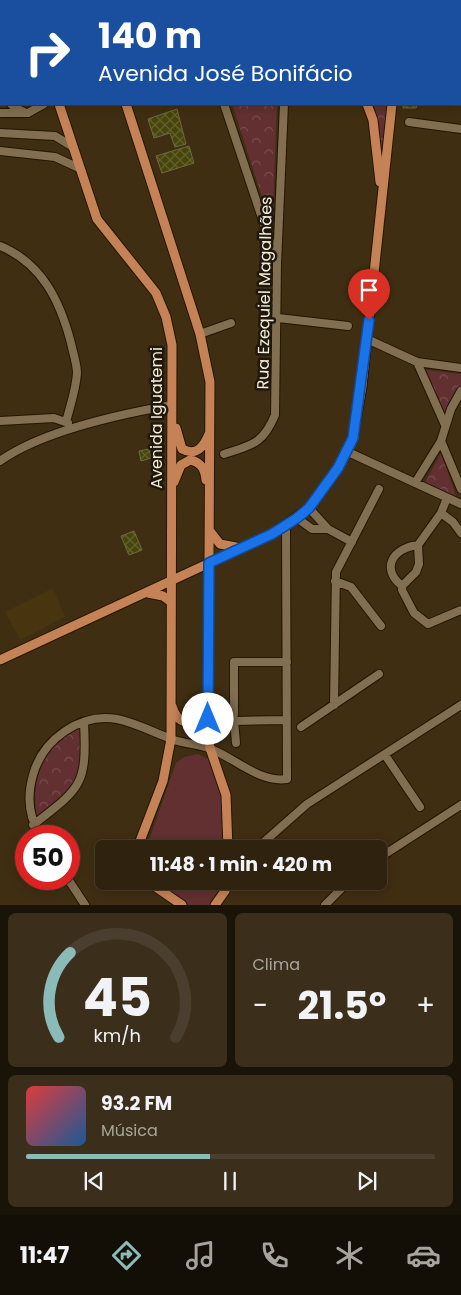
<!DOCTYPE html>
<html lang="pt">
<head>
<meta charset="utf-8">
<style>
	body { margin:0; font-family:Poppins,sans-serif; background:#3b2f1c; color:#f1f3f6; height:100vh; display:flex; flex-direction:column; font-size:19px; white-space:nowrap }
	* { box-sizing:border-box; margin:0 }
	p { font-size:16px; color:#a7a49e }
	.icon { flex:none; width:28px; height:28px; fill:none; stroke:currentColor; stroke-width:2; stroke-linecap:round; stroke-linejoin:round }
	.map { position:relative; height:905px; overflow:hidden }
	.details { display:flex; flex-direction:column; gap:8px; padding:8px; background:#1a1308; flex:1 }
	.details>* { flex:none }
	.guide { position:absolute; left:0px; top:0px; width:461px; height:105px; box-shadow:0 2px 12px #0003,0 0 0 1px #4a3f2e; background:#1a4fa0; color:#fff; overflow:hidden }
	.speed { position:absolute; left:15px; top:825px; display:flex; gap:10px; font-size:25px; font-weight:700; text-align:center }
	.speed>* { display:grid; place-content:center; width:65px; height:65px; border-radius:50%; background:#2f220e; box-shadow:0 2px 12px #0003,0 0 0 1px #4a3f2e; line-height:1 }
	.speed .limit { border:8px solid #d22; background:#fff; color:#111 }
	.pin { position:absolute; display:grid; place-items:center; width:42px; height:42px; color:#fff; margin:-51px -21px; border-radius:50% 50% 50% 0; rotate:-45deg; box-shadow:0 0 5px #0007 }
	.pin .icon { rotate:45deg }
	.me { position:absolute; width:55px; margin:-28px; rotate:0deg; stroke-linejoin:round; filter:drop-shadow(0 0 4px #0008) }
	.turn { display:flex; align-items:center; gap:18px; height:105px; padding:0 15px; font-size:22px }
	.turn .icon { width:65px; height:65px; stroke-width:2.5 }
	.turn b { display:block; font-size:35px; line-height:42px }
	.big { font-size:38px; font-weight:700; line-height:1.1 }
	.details .card { flex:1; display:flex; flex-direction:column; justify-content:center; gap:8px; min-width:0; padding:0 18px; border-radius:8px; background:#3b2f1c }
	.details .dial { align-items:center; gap:0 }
	.dial svg { height:130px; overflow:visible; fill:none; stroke:#4a3f2e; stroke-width:7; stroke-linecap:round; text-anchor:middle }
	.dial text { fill:#f1f3f6; stroke:none }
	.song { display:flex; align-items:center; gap:15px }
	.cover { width:60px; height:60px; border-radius:8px; background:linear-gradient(135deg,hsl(0 70% 55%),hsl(210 70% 35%)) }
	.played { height:5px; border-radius:2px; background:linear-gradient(90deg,#8bbbb9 45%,#4a3f2e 45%) }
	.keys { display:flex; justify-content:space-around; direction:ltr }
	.heat { display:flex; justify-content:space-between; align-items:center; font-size:28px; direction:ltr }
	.details .tiles { flex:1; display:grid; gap:8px; grid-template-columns:1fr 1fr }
	.card:last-child { grid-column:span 2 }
	.trip { position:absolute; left:95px; top:840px; width:292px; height:50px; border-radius:8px; background:#2f220e; box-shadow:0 2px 12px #0003,0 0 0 1px #4a3f2e; font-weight:700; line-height:50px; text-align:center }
	.tab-bar { display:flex; height:80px; justify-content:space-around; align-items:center; background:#130e06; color:#a7a49e }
	.tab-bar .icon { width:35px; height:35px }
	.tab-bar .active { color:#8bbbb9 }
	.tab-bar b { font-size:22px; color:#f1f3f6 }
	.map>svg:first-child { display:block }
</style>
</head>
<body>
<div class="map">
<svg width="461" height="905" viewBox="0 0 461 905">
	<defs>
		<pattern id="park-crowns" width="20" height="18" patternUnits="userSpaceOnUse" patternTransform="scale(1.25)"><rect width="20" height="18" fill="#623030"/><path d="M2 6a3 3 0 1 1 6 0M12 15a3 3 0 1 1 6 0" fill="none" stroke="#794e4e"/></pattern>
		<pattern id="building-cross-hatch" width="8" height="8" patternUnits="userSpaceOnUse" patternTransform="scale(1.25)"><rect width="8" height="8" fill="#48450a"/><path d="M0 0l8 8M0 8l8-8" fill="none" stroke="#63602d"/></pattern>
	</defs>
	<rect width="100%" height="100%" fill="#3f2e12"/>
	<path fill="#48340f" d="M53 588 65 617 20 640 5 612Z"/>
	<path fill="#623030" d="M198 754 210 760 223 792 224 849H146L176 763 184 757Z
		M155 881H224L223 887 212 905H187Z"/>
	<path fill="url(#park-crowns)" d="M232 104H277L273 210 265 206Z
		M371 104H389L383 167Z
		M425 370 461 374V386L444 412Z
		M441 453 456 496 425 483Z
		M81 728C86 777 78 791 37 816 30 780 44 741 81 728Z"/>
	<path fill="url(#building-cross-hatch)" stroke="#6b6a49" d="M209 0H241V1H210Z
		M294 0H327V1H294Z
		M404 104H417L416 108H403Z
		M177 109 186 144 175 147 170 133 154 138 148 119Z
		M189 146 194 163 162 173 156 156Z
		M149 449 151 458 141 461 139 451Z
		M134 531 142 550 129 555 121 536Z"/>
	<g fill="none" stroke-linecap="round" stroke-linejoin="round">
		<g stroke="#251600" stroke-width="10">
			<path id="minor" d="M0 61H1
				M0 81 1 80
				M11 104 15 108 24 112
				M224 104 276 260
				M0 113H28L44 104
				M409 122 461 129
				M0 133 55 136 73 147
				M0 151 55 157 79 168
				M0 246C42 263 60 301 71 343 73 353 77 364 77 373 76 390 70 406 66 422
				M278 318 348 326
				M200 334 231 323
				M367 339 417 362 461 368
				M417 362 445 425
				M461 391 451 409 441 441 461 489
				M0 421 54 418 68 423
				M348 452 461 504
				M224 454C252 445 263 444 275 415L277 264 284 104
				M0 461C42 431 121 414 172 405
				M415 483 441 441
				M447 498 441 513 418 545 419 564 416 572 402 586V590L414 613 428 624 461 610
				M309 508 328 529 352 542
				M441 513 453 522 461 533
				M297 518 312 529H328
				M335 581 351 587 381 626
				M402 586C380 568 393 548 418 545
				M334 705 336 572 379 489
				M234 714V662H287
				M301 727 379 674
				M236 743 234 721 287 720
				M385 755 420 807
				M33 825C82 787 87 785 84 722
				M41 836C28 817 27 796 33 775 43 739 80 713 117 719 136 723 153 732 171 739 184 744 199 744 211 749 236 759 260 783 287 779L286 526
				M256 849 307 804 461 705
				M379 858 461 805
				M68 879 85 905
				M325 905 349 881"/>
		</g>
		<g stroke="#251600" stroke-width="11">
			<path id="major" d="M28 0V1
				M92 0V1
				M134 1 135 0
				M339 1V0
				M412 1 413 0
				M59 104 97 219 156 293 166 317 172 345 171 739 163 781 137 849
				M126 104 200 334 210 382 208 731 210 748 226 795 228 849
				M367 104 373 120 380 182
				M176 428 182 449C197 457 204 446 209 434
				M174 482 181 465 190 460C201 462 205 469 206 480
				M209 530 220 544 241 548
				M148 593 163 596 171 602
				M0 660 272 534 309 508 338 468 353 438 362 386 392 104
				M172 706C178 728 197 726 207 709
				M147 881 182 905
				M215 905 225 891 227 881"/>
		</g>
		<use href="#minor" stroke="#826e51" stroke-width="8"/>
		<use href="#major" stroke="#c58256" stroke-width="9"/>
	</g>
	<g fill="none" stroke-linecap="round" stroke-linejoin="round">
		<g stroke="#114b97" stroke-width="12">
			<path id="route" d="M208 719 209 563 272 534 297 518 309 508 338 468 353 438 369 320"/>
		</g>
		<use href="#route" stroke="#1a73e8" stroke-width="9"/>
	</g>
	<g text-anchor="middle" stroke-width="5" stroke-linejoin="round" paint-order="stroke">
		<g font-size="16" fill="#f8eddd" stroke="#1f180c">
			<text transform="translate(264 293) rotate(-89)" y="6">Rua Ezequiel Magalhães</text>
			<text transform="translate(156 418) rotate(-90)" y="6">Avenida Iguatemi</text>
		</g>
	</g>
</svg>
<div class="speed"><div class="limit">50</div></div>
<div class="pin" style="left:369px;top:320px;background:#d93025"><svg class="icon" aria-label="arrive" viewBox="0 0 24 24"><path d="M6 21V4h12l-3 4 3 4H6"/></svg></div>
<svg class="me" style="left:208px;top:719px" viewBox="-20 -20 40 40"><circle r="19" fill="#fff"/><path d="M0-13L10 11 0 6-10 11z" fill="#1a73e8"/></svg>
<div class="trip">11:48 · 1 min · 420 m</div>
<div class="guide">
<div class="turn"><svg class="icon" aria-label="right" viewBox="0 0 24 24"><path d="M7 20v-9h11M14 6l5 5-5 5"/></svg><div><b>140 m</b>Avenida José Bonifácio</div></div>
</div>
</div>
<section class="details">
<div class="tiles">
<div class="card dial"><svg viewBox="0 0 100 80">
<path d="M14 69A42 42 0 1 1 86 69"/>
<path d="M14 69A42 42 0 0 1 21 17" stroke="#8bbbb9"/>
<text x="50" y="56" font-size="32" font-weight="700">45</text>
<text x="50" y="72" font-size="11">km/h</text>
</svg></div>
<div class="card"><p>Clima</p>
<div class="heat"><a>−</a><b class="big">21.5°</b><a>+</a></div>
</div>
<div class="card">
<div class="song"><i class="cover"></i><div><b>93.2 FM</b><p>Música</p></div></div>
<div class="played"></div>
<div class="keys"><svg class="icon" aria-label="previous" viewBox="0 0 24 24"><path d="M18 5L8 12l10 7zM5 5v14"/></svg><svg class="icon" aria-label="pause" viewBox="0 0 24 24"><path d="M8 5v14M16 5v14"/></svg><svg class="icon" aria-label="next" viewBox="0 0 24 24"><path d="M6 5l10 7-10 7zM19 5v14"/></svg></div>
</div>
</div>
</section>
<nav class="tab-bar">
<b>11:47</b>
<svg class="icon active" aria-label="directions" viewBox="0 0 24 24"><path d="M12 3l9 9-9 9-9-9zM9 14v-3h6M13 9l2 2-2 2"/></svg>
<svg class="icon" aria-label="music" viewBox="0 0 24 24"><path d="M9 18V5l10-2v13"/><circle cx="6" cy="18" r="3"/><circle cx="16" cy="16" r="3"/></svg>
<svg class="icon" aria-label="phone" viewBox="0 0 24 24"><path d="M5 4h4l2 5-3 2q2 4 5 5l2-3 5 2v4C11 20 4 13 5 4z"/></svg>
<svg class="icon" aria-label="climate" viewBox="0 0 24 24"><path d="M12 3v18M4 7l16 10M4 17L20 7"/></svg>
<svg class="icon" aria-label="car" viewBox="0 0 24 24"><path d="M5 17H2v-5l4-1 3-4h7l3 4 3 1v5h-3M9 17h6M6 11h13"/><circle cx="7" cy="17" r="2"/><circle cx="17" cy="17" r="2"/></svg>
</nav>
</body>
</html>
